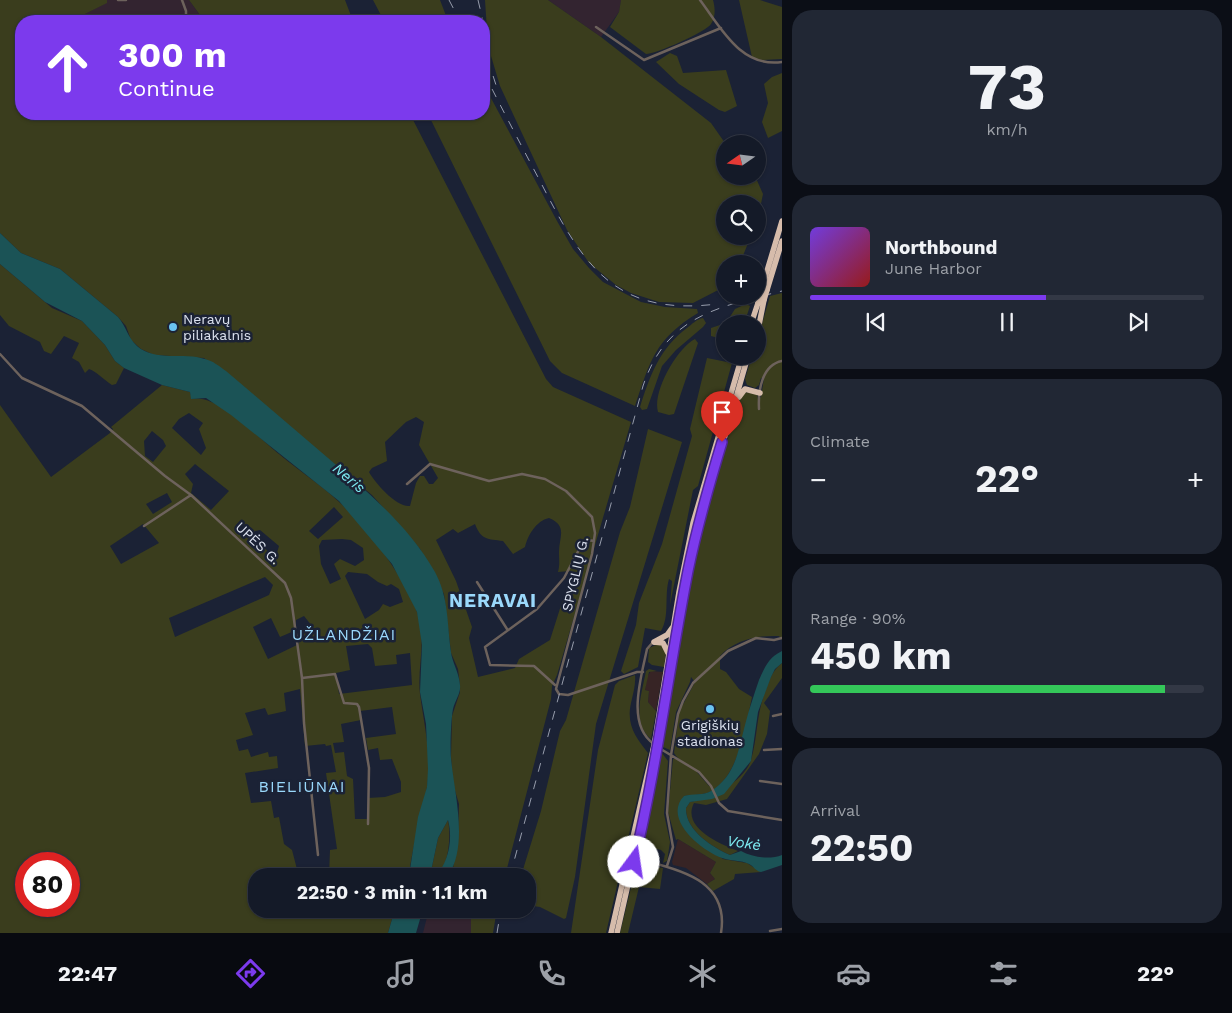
<!DOCTYPE html>
<html lang="en">
<head>
<meta charset="utf-8">
<style>
	body { margin:0; font-family:"Work Sans",sans-serif; background:#212734; color:#f1f3f6; height:100vh; display:flex; flex-direction:column; font-size:19px; white-space:nowrap }
	* { box-sizing:border-box; margin:0 }
	p { font-size:16px; color:#9da1a8 }
	.icon { flex:none; width:28px; height:28px; fill:none; stroke:currentColor; stroke-width:2; stroke-linecap:round; stroke-linejoin:round }
	.map { position:relative; flex:1; overflow:hidden }
	.drawer { display:flex; flex-direction:column; gap:10px; padding:10px; background:#0b0e16; width:450px }
	.drawer>* { flex:none }
	.banner { position:absolute; left:15px; top:15px; width:475px; height:105px; border-radius:20px; box-shadow:0 1px 4px #0004,0 0 0 1px #333845; background:#7c3aed; color:#fff; overflow:hidden }
	.needle { width:32px; rotate:256deg }
	.tools { position:absolute; left:716px; top:135px; display:grid; gap:10px }
	.tools a { display:grid; place-items:center; width:50px; height:50px; border-radius:50%; background:#141a28; box-shadow:0 1px 4px #0004,0 0 0 1px #333845; font-size:25px }
	.speed { position:absolute; left:15px; top:852px; display:flex; gap:10px; font-size:25px; font-weight:700; text-align:center }
	.speed>* { display:grid; place-content:center; width:65px; height:65px; border-radius:50%; background:#141a28; box-shadow:0 1px 4px #0004,0 0 0 1px #333845; line-height:1 }
	.speed .limit { border:8px solid #d22; background:#fff; color:#111 }
	.pin { position:absolute; display:grid; place-items:center; width:42px; height:42px; color:#fff; margin:-51px -21px; border-radius:50% 50% 50% 0; rotate:-45deg; box-shadow:0 0 5px #0007 }
	.pin .icon { rotate:45deg }
	.me { position:absolute; width:55px; margin:-28px; rotate:14deg; stroke-linejoin:round; filter:drop-shadow(0 0 4px #0008) }
	.turn { display:flex; align-items:center; gap:18px; height:105px; padding:0 20px; font-size:22px }
	.turn .icon { width:65px; height:65px; stroke-width:2.5 }
	.turn b { display:block; font-size:35px; line-height:42px }
	.big { font-size:38px; font-weight:700; line-height:1.1 }
	.drawer .card { flex:1; display:flex; flex-direction:column; justify-content:center; gap:8px; min-width:0; padding:0 18px; border-radius:20px; background:#212734 }
	.drawer .dial { align-items:center; gap:0 }
	.dial b { font-size:65px; line-height:1 }
	.song { display:flex; align-items:center; gap:15px }
	.cover { width:60px; height:60px; border-radius:8px; background:linear-gradient(135deg,hsl(260 70% 55%),hsl(0 70% 35%)) }
	.played { height:5px; border-radius:2px; background:linear-gradient(90deg,#7c3aed 60%,#333845 60%) }
	.keys { display:flex; justify-content:space-around; direction:ltr }
	.heat { display:flex; justify-content:space-between; align-items:center; font-size:28px; direction:ltr }
	.charge { height:8px; border-radius:4px; background:linear-gradient(90deg,#34c759 90%,#333845 0) }
	.trip { position:absolute; left:248px; top:868px; width:288px; height:50px; border-radius:20px; background:#141a28; box-shadow:0 1px 4px #0004,0 0 0 1px #333845; font-weight:700; line-height:50px; text-align:center }
	.menu { display:flex; height:80px; justify-content:space-around; align-items:center; background:#080a10; color:#9da1a8 }
	.menu .icon { width:35px; height:35px }
	.menu .selected { color:#7c3aed }
	.menu b { font-size:22px; color:#f1f3f6 }
	main { display:flex; flex:1; min-height:0 }
	.map>svg:first-child { display:block }
</style>
</head>
<body>
<main>
<div class="map">
<svg width="782" height="933" viewBox="0 0 782 933">
	<rect width="100%" height="100%" fill="#1b2235"/>
	<path fill="#372425" d="M651 671 663 672 656 711 648 702 649 691 645 690 647 677Z
		M678 839 716 862 710 873 715 879 707 884 686 868 673 865 672 862Z"/>
	<path fill="#332430" d="M107 0H189L200 15 220 21H75L77 18 106 3Z
		M548 0H621V1L619 12 601 37Z
		M429 909H467L471 912V933H423Z"/>
	<path fill="#3a3d1d" fill-rule="evenodd" d="M0 0H107V3L77 18 75 21H21V114H410L546 379 553 387 631 422 557 675 552 686 551 699 505 876H448L453 868 458 837 459 804 453 784 451 757 452 716 460 692V686L458 669 451 653 444 594 420 549 372 495 204 358 154 355 141 349 131 340 126 326 118 317 60 269 21 253 0 233ZM416 417 424 422 419 445 438 478 433 484H429L424 476H420L416 483 410 506C397 508 375 483 369 472L372 468 387 461 385 442 406 422ZM549 518C568 526 559 537 559 552 559 560 560 564 558 572L570 571 571 574 550 640 519 659 515 668 478 677 469 638 472 627 456 581 436 540 453 529 458 533 475 524C481 540 488 539 503 541L513 554 525 547C528 535 536 521 549 518Z
		M189 0H345L353 21H220L200 15Z
		M373 0H440L448 21H384Z
		M485 0H548L601 37 711 123 725 143V176H755L763 194 758 218V204H725V236H751L742 258 736 264H725L724 287 693 303 659 302 631 293 616 285 589 263 567 230 500 86 488 46Z
		M621 0H713C715 7 716 17 711 24 706 32 656 54 646 54L610 27 619 12Z
		M739 0H760L782 7V59L760 60 752 57Z
		M670 53 677 56 683 73 726 70 737 106 725 112 719 110 679 84 656 62Z
		M782 73V131L768 138 762 122 768 103 764 84 772 77Z
		M484 85 557 221 573 249 589 268 603 282 641 302 665 307 697 309 698 313C655 339 650 361 635 406L562 373 550 361 428 114H484Z
		M0 264 52 308 82 321 105 345 115 361 124 368 116 384 112 385C104 380 97 372 89 369L85 373 79 362 72 358 79 343 64 336 51 354 44 351 40 342 9 326 0 315Z
		M782 293V640L779 636C757 635 735 640 720 656V669L726 672 739 689 752 697C746 725 738 782 707 793 700 795 691 795 684 796L678 810 683 827 723 859 747 863 761 872 735 874 734 879 713 891 707 884 715 879 710 873 716 862 678 839 676 840 668 812 673 759H676L696 771 709 786 711 785C701 769 680 764 674 753L679 712 695 682 691 677 690 682 676 712 670 750 663 747V742L699 532 741 395 744 392 757 394 758 399 761 397 764 378H761L759 385 755 388 747 385 745 379 752 356H758V338L770 296Z
		M746 304 750 306 744 324H725V340L711 336V328L726 323 735 309Z
		M703 318 706 323 703 327 676 350 662 366 647 409 642 410 640 407C650 375 660 348 687 328 692 324 697 319 703 318Z
		M695 339 698 343 674 414 669 415 658 412C652 392 677 348 695 339Z
		M707 358 732 363 698 486 693 490 670 605 672 581 669 579C664 596 670 616 661 631L645 628 638 667 624 674 621 671 636 625 639 603 662 544 692 436 690 429Z
		M162 385 190 392 192 399C219 394 258 438 279 454 298 470 320 484 338 501 365 524 410 584 419 618 426 643 417 669 420 694 424 725 432 755 427 787 422 817 412 846 409 876H329L330 850 337 849 326 773 336 772 331 745 326 746 325 744 305 746 300 689 284 693 286 711 268 715 265 708 245 713 253 735 236 740 239 751 248 749 251 757 268 752 269 757 277 756 278 768 245 773 251 803 271 801 274 818 279 817 284 844 292 850 298 873 303 875 316 871 315 876H256V909H395L388 933H0V405L51 477 110 433 113 429 111 427ZM189 413 203 423 199 429 206 448 201 455 172 428 179 419ZM152 431 163 440 166 446 153 462 145 456 144 441ZM195 464 229 491 211 510 191 493 193 484 185 474ZM167 493 172 502 153 514 146 504ZM334 507 343 517 318 539 309 531ZM143 524 159 543 121 564 110 546ZM260 530 279 546 277 553H270L261 545 255 534V531ZM342 539 351 540 363 548 364 560 355 566 340 559 334 564 341 579 330 584 321 564 319 546 322 540ZM348 572 367 574 378 582 387 586 391 584 399 589 403 602 390 607 383 604 379 610 365 619 345 576ZM265 577 273 585 269 595 175 637 169 618ZM304 616 312 626 298 635 299 644 268 659 253 627 271 618 280 637 294 631 296 620ZM368 644 372 648 375 666 397 664 396 655 410 653 412 685 339 694 336 673 350 670 346 646ZM392 707 396 734 366 738 368 750 378 748 380 760 392 759 401 782V792L385 797 368 798 367 819H355L353 779 347 776 344 752 335 753 333 743 344 742 341 724 361 720 360 711ZM26 864H69V906H26Z
		M648 429 682 442 596 724 575 877 566 918 564 919 540 907 526 905V876H521L541 811 560 731 566 720 620 532 630 507Z
		M660 643 666 651 664 667 652 665 648 662 649 648Z
		M782 663V678L764 703 770 711 767 734 759 754 727 799 706 805 694 803C681 828 721 844 738 851L730 855C712 847 685 830 686 808L690 802C710 798 745 781 751 760 758 736 756 714 766 689 770 678 773 670 782 663Z
		M649 669 657 671 649 672 645 690 649 691 648 702 656 711 651 739C631 723 642 693 646 671Z
		M635 675C636 684 633 694 631 703 626 725 636 738 648 753L606 933H571L598 750 615 685 619 681Z
		M662 753 668 761 664 814 670 842 667 861 663 863 665 854 661 850 652 848 645 858 639 853Z
		M448 820C451 834 450 876 430 876L438 838Z
		M641 864 663 868 660 889 639 887 628 933H620L636 867Z
		M467 909H497L493 933H471V913Z"/>
	<path fill="#1b5356" d="M0 233 21 253 60 269 118 317C126 326 128 338 137 346 155 362 184 352 205 359 213 361 219 366 226 371 258 398 289 425 321 452 362 487 407 523 435 572 449 598 447 624 451 652 452 662 459 672 460 685 461 694 455 700 453 709 451 719 450 748 451 758 454 792 469 845 448 876H435C449 863 453 838 448 820L438 838 430 876H409L418 817 427 787 428 769 426 724 420 692 422 645 417 612 392 564 339 501 231 415 206 398 191 399 190 392 162 385 124 368 115 361 105 345 82 321 45 302 0 264Z
		M782 651V663L775 669 771 677 758 712 751 761 724 794 712 799 690 802 686 808C685 830 712 847 730 855L741 851C752 857 769 860 782 855V865L761 872C755 871 754 866 749 864 741 860 731 861 722 858 702 851 662 819 684 796 693 793 703 796 711 791 736 775 738 751 745 725 749 709 754 695 759 680 765 667 768 658 782 651Z
		M395 909H423L416 933H388Z"/>
	<g fill="none" stroke-linecap="round" stroke-linejoin="round">
		<path stroke="#6d625c" stroke-width="2.5" d="M118 0H126
			M182 0 186 11V21
			M700 0C721 28 741 68 782 62
			M596 27 644 60 721 28
			M0 354 22 378 82 406 165 476 191 495 285 583 291 598 302 678 304 723 318 855
			M759 409C758 390 762 365 782 361
			M407 484 430 464 489 481 522 474 545 479 566 491 592 517 595 533 592 554 556 689 559 694 568 695 637 672H643
			M144 526 191 495
			M477 582 507 629
			M653 642 647 649C641 678 626 725 654 744
			M302 678 335 674 344 703 357 704 359 707 369 768 368 824
			M555 685 534 666 490 665 485 647 537 609 564 578 582 544 588 540 594 541
			M773 716 782 714
			M659 748 699 772 711 786 719 803 728 811 782 820
			M764 750 782 749
			M760 781 782 784
			M649 862C686 871 729 884 721 933
			M667 866 673 847 667 813 671 755 678 714 683 701 693 683 728 651 756 638 774 640 782 638
			M770 931 782 929"/>
		<path stroke="#d6bcab" stroke-width="5.5" d="M767 290 782 241
			M761 291 782 221
			M751 324 758 303
			M758 330 764 300
			M739 397 745 389 760 393
			M654 642 663 643 668 653
			M654 642 667 635 672 628
			M655 740 679 592 693 523 742 356
			M660 741 694 543 748 356
			M634 868 637 863 647 862
			M611 933 653 750
			M617 933 658 752"/>
		<path stroke="#979dac" stroke-width="1" stroke-dasharray="9 9" stroke-linecap="butt" d="M449 0 460 21
			M478 0 483 21
			M484 23 488 60 496 85
			M484 73C502 109 521 145 540 181 582 263 613 317 717 304
			M510 876 643 386C666 316 718 307 782 291
			M497 933 501 909"/>
		<path stroke="#d6bcab" stroke-width="5.5" d="M764 300 767 290
			M758 303 761 291
			M653 750 655 740
			M658 752 660 741"/>
	</g>
	<g fill="none" stroke-linecap="round" stroke-linejoin="round">
		<g stroke="#51269a" stroke-width="12">
			<path id="route" d="M634 862C657 766 669 668 688 571 697 527 709 485 722 442"/>
		</g>
		<use href="#route" stroke="#7c3aed" stroke-width="9"/>
	</g>
	<g fill="#6ac3f1" stroke="#1b2235" stroke-width="2">
		<circle cx="173" cy="327" r="5"/>
		<circle cx="710" cy="709" r="5"/>
	</g>
	<g text-anchor="middle" stroke-width="5" stroke-linejoin="round" paint-order="stroke">
		<g font-size="14" fill="#dbe1ee" stroke="#1b2235" text-anchor="start">
			<text x="183" y="324">Neravų<tspan x="183" dy="16">piliakalnis</tspan></text>
			<text x="710" y="730" text-anchor="middle">Grigiškių<tspan x="710" dy="16">stadionas</tspan></text>
		</g>
		<g font-size="14" fill="#dbe1ee" stroke="#1b2235">
			<text transform="translate(258 543) rotate(43)" y="5">UPĖS G.</text>
			<text transform="translate(575 574) rotate(-77)" y="5">SPYGLIŲ G.</text>
		</g>
		<g font-size="15" font-style="italic" fill="#7debf1" stroke="#1b2235">
			<text transform="translate(349 478) rotate(40)" y="5">Neris</text>
			<text transform="translate(744 843) rotate(8)" y="5">Vokė</text>
		</g>
		<g font-size="16" letter-spacing="1" fill="#9ad8fb" stroke="#1b2235">
			<text x="344" y="640">UŽLANDŽIAI</text>
			<text x="302" y="792">BIELIŪNAI</text>
		</g>
		<g font-size="19" font-weight="bold" letter-spacing="1" fill="#9ad8fb" stroke="#1b2235">
			<text x="493" y="607">NERAVAI</text>
		</g>
	</g>
</svg>
<div class="tools">
<a><svg class="needle" viewBox="-14 -14 28 28"><path d="M0-13l5 13h-10z" fill="#e53935"/><path d="M0 13l5-13h-10z" fill="#9da1a8"/></svg></a>
<a><svg class="icon" aria-label="search" viewBox="0 0 24 24"><circle cx="10" cy="10" r="6"/><path d="M15 15l6 6"/></svg></a>
<a>+</a>
<a>−</a>
</div>
<div class="speed"><div class="limit">80</div></div>
<div class="pin" style="left:722px;top:442px;background:#d93025"><svg class="icon" aria-label="arrive" viewBox="0 0 24 24"><path d="M6 21V4h12l-3 4 3 4H6"/></svg></div>
<svg class="me" style="left:634px;top:862px" viewBox="-20 -20 40 40"><circle r="19" fill="#fff"/><path d="M0-13L10 11 0 6-10 11z" fill="#7c3aed"/></svg>
<div class="trip">22:50 · 3 min · 1.1 km</div>
<div class="banner">
<div class="turn"><svg class="icon" aria-label="ahead" viewBox="0 0 24 24"><path d="M12 20V5M6 11l6-6 6 6"/></svg><div><b>300 m</b>Continue</div></div>
</div>
</div>
<section class="drawer">
<div class="card dial"><b>73</b><p>km/h</p></div>
<div class="card">
<div class="song"><i class="cover"></i><div><b>Northbound</b><p>June Harbor</p></div></div>
<div class="played"></div>
<div class="keys"><svg class="icon" aria-label="previous" viewBox="0 0 24 24"><path d="M18 5L8 12l10 7zM5 5v14"/></svg><svg class="icon" aria-label="pause" viewBox="0 0 24 24"><path d="M8 5v14M16 5v14"/></svg><svg class="icon" aria-label="next" viewBox="0 0 24 24"><path d="M6 5l10 7-10 7zM19 5v14"/></svg></div>
</div>
<div class="card"><p>Climate</p>
<div class="heat"><a>−</a><b class="big">22°</b><a>+</a></div>
</div>
<div class="card"><p>Range · 90%</p><b class="big">450 km</b><div class="charge"></div></div>
<div class="card"><p>Arrival</p><b class="big">22:50</b></div>
</section>
</main>
<nav class="menu">
<b>22:47</b>
<svg class="icon selected" aria-label="directions" viewBox="0 0 24 24"><path d="M12 3l9 9-9 9-9-9zM9 14v-3h6M13 9l2 2-2 2"/></svg>
<svg class="icon" aria-label="music" viewBox="0 0 24 24"><path d="M9 18V5l10-2v13"/><circle cx="6" cy="18" r="3"/><circle cx="16" cy="16" r="3"/></svg>
<svg class="icon" aria-label="phone" viewBox="0 0 24 24"><path d="M5 4h4l2 5-3 2q2 4 5 5l2-3 5 2v4C11 20 4 13 5 4z"/></svg>
<svg class="icon" aria-label="climate" viewBox="0 0 24 24"><path d="M12 3v18M4 7l16 10M4 17L20 7"/></svg>
<svg class="icon" aria-label="car" viewBox="0 0 24 24"><path d="M5 17H2v-5l4-1 3-4h7l3 4 3 1v5h-3M9 17h6M6 11h13"/><circle cx="7" cy="17" r="2"/><circle cx="17" cy="17" r="2"/></svg>
<svg class="icon" aria-label="filters" viewBox="0 0 24 24"><path d="M4 7h16M4 17h16"/><circle cx="9" cy="7" r="2"/><circle cx="15" cy="17" r="2"/></svg>
<b>22°</b>
</nav>
</body>
</html>
